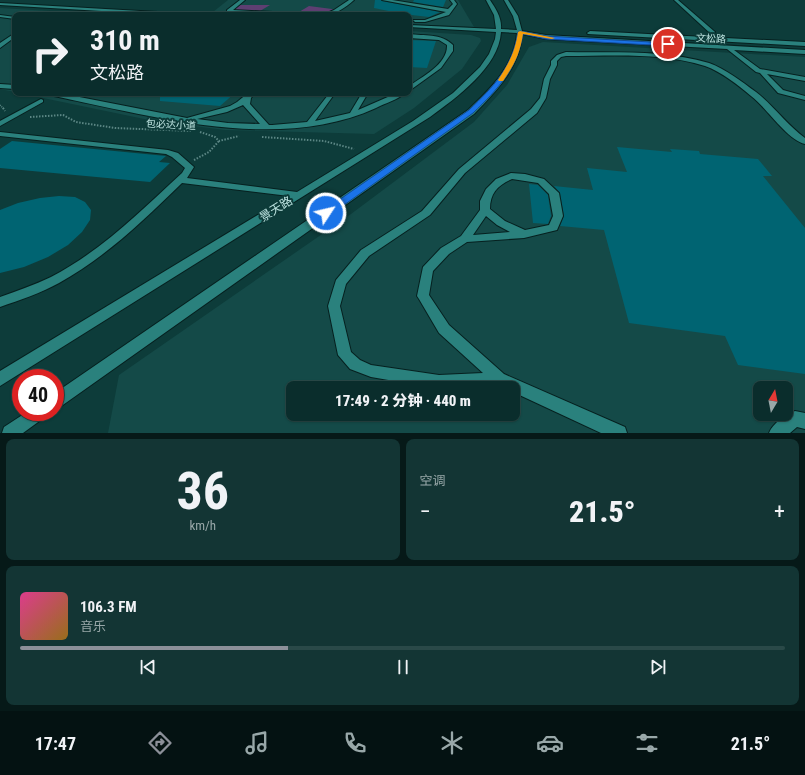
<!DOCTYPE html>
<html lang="zh">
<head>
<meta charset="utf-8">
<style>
	body { margin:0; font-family:"Roboto Condensed","Noto Sans SC",sans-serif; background:#133534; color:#f1f3f6; height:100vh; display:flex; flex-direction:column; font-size:15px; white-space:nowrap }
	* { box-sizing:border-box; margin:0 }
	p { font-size:13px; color:#99a8a9 }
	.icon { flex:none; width:22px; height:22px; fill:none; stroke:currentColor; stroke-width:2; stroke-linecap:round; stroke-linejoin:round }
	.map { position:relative; height:433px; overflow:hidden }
	.panel { display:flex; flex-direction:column; gap:6px; padding:6px; background:#061918; flex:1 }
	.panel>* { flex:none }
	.banner { position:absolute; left:12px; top:12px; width:400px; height:84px; border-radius:8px; box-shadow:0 1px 3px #0004,0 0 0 1px #2a4948; background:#0a2d2c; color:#f1f3f6; overflow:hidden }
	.needle { width:26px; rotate:10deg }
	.controls { position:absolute; left:753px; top:381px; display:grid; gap:8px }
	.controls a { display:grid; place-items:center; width:40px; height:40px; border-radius:8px; background:#0a2d2c; box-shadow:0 1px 3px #0004,0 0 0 1px #2a4948; font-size:20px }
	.speed { position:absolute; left:12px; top:369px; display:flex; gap:8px; font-size:20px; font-weight:700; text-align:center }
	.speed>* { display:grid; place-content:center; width:52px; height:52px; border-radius:50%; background:#0a2d2c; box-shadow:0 1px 3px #0004,0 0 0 1px #2a4948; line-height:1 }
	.speed .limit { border:6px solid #d22; background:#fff; color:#111 }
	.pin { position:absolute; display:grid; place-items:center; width:34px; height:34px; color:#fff; margin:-17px; border:2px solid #fff; border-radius:50%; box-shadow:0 1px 4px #0007 }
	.me { position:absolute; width:44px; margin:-22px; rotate:55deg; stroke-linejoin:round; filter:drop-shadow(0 0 3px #0008) }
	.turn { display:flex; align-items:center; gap:14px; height:84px; padding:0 12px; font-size:18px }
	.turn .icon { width:52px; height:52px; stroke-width:2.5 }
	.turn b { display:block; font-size:28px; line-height:34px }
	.big { font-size:30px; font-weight:800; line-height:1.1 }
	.panel .tile { flex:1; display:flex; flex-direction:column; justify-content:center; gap:6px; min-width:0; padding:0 14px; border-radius:8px; background:#133534 }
	.panel .dial { align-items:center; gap:0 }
	.dial b { font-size:52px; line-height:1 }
	.song { display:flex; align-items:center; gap:12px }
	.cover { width:48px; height:48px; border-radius:6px; background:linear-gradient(135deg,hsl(330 70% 55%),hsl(40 70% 35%)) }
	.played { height:4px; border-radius:2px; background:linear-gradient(90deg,#8c9099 35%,#2a4948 35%) }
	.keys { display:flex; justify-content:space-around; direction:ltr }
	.heat { display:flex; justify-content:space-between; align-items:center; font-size:22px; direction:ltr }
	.panel .tiles { flex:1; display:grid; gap:6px; grid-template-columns:1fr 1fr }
	.tile:last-child { grid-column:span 2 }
	.trip { position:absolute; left:286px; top:381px; width:234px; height:40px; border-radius:8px; background:#0a2d2c; box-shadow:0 1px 3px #0004,0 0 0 1px #2a4948; font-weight:800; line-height:40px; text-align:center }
	.dock { display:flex; height:64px; justify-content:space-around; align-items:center; background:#041212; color:#99a8a9 }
	.dock .icon { width:28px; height:28px }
	.dock .on { color:#8c9099 }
	.dock b { font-size:18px; color:#f1f3f6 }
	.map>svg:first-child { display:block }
</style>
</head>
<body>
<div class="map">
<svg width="805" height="433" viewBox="0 0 805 433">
	<rect width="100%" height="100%" fill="#0d3c3a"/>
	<path fill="#144a48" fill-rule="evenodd" d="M228 0H458L474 27 409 24V15H253L213 12Z
		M0 8 117 15H15V92L0 89Z
		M409 31 471 35 480 38 481 41 462 69 414 108 374 134 225 130 154 121 19 93H409Z
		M543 42 805 57V433H108L119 375 351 214 474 122 507 85 529 47ZM293 388H513V414H293ZM760 388H786V414H760Z"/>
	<path fill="#5e3f72" d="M240 5H270L260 11 233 10Z
		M309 6 332 9 334 10 324 15 300 13 299 12Z"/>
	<path fill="#006472" d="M375 0H381L382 1 440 12 429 17 403 14 374 8Z
		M414 0H446L443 7 413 2Z
		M409 40 436 41 427 68 409 67Z
		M160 93H235L220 106 160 101Z
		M12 141 166 156 159 162 170 163 150 182 0 168V149Z
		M617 147 672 152 670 149 699 151 700 154 758 159 772 176H763L805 228V374L738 365 725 336 629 323 604 230 560 226 564 216 560 193 554 186 593 190 587 168 627 172Z
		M529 184 538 185 548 195 551 216 548 224 533 223Z
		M59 196 75 197 85 202 91 210 90 220 82 232 68 245 48 257 24 267 0 273V210L18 203 40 198Z"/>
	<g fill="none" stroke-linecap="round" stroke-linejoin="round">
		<g stroke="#06201f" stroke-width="2">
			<path id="minor" d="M240 0H245L233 10 311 14 313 15 227 12V10Z
				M349 0H354C345 8 335 15 323 15L334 10Z
				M382 0H392L448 9 453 4 450 0H454L457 4 449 15 425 22H415L413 20H425L446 12Z
				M486 0H490C496 9 502 18 501 29L517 30 513 16 504 0H508L518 16 522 31 546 35 805 50V54L734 50 760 69 805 77V81L767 74 783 90 805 96V100L778 93 760 73 756 72 727 49 546 39 522 34C520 68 496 91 474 114L60 407 55 409V393L468 110C491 88 514 67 517 33L501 32C499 67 456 98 430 117L0 386V371L289 196 182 183C144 220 106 257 59 283 41 293 20 300 0 307V297C17 291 34 285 51 277 101 251 141 211 182 173L185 168 172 157 166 154 0 136V132L168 150 178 153 194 167 187 178 297 192 413 121 453 93 480 67 489 54 495 39 496 32 409 27V25L496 29 494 15Z
				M674 0H678L715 32V34H711Z
				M0 3 193 14 195 15H169L0 5Z
				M0 15 15 17V19L0 17Z
				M590 31 805 42V46L588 34 587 33Z
				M15 33V37L0 48V43Z
				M409 34C424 36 441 33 453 45V51L441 68 409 91V86C422 77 448 64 447 45L439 40 409 38Z
				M566 52C613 53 663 49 709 63 726 69 742 82 756 92 774 106 787 125 805 138V144C787 140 767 108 751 96 738 85 722 72 705 66 661 52 612 56 566 56L561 57 557 61V65L550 79 546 98 537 113 465 173 430 215 369 256 346 284 340 306 351 352 360 360 371 365 439 375 483 373 439 333 419 299 417 296 423 267 441 248 461 236 480 210V201L486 189 496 179 511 173 525 174 544 179 559 193 563 216 557 230 524 238 467 242 449 254 433 271 429 295 449 325 504 374 625 427 627 433H601L513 392V388H503L498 386 435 388 371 377 350 369 338 355 328 306 336 280 361 250 422 211 459 169 531 109 540 98 544 79 551 65V61L557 55ZM512 179 538 183 549 194 553 216 549 225 525 230 505 221 490 209C490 193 498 185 512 179ZM486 216 497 225 510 232 473 235Z
				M0 84 15 85V89L0 88Z
				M46 93H59L187 118 230 106 237 102 248 93H255L251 98 250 104 269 125H272L307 122 328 95 330 94 333 96 315 121 350 113 362 93H368L358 110 397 93H405C398 100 385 103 376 108 277 153 152 116 49 95ZM243 105 260 124 228 123 197 119 227 112Z
				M41 99 43 100V102L0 126V121Z
				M795 411 805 413V429L797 427 790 433H769C773 423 785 415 795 411Z
				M27 412H48L45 417 23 433H2L4 427Z"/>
		</g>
		<path stroke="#5b8684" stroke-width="1.5" stroke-dasharray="1 1" stroke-linecap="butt" d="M0 105 4 109"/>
		<path stroke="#5b8684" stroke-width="2" stroke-dasharray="1.5 1.5" stroke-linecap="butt" d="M3 108 5 111
			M30 117 63 115 76 122 115 128 191 131
			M200 132 215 137 219 141 239 136
			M262 137 324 141 354 149
			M194 160 209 152 219 141"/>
		<use href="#minor" fill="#2a817d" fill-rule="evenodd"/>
	</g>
	<path fill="#1a73e8" stroke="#114b97" d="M520 31 546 36 668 43 671 44 668 46 546 39 523 34C517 69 498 89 473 113L330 215H323L322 213 323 211 469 110C494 86 512 68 518 32Z"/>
	<path fill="#f59e0b" d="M520 31 555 38 552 39 523 34C520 54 514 65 503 81H499L498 80C509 63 515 52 518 32Z"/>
	<g text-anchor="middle" stroke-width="4" stroke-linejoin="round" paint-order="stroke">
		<g font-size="10" fill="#bde3e0" stroke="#0d3c3a">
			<text transform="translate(711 38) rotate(3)" y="4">文松路</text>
			<text transform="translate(171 124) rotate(3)" y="4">包必达小道</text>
		</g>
		<g font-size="12" fill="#bde3e0" stroke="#0d3c3a">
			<text transform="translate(276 209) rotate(-32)" y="4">景天路</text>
		</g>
	</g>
</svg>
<div class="controls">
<a><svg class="needle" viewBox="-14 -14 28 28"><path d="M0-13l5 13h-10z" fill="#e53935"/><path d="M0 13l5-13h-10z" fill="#99a8a9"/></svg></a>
</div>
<div class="speed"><div class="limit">40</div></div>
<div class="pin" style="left:668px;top:44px;background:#d93025"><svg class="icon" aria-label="arrive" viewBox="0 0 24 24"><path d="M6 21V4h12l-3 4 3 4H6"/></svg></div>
<svg class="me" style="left:326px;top:213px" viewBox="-20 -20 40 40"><circle r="17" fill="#1a73e8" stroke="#fff" stroke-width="3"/><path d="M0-11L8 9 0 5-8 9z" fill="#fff"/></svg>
<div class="trip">17:49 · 2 分钟 · 440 m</div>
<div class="banner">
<div class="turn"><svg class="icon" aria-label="right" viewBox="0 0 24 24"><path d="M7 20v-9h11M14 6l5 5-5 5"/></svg><div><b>310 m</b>文松路</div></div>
</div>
</div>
<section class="panel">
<div class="tiles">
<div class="tile dial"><b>36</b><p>km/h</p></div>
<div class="tile"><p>空调</p>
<div class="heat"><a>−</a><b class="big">21.5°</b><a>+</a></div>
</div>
<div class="tile">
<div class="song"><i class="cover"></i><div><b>106.3 FM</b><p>音乐</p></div></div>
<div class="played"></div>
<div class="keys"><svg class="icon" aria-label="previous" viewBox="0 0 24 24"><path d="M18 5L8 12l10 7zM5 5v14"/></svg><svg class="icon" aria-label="pause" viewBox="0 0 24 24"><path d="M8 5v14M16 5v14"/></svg><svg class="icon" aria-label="next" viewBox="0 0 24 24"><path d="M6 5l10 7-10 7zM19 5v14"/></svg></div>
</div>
</div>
</section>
<nav class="dock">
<b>17:47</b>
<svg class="icon on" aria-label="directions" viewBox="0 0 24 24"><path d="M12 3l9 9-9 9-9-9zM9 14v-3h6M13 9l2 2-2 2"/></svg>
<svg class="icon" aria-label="music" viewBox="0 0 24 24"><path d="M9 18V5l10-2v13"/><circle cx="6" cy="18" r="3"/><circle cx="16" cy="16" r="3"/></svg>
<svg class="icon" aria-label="phone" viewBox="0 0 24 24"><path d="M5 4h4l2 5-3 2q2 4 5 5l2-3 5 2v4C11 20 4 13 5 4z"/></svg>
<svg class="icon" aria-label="climate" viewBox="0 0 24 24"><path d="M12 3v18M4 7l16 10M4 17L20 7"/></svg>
<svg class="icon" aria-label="car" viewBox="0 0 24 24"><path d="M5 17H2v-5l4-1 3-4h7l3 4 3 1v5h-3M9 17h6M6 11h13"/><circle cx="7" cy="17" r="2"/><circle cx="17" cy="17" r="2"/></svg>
<svg class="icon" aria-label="filters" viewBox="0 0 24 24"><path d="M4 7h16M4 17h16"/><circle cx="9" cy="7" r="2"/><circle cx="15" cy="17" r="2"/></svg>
<b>21.5°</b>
</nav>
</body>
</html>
